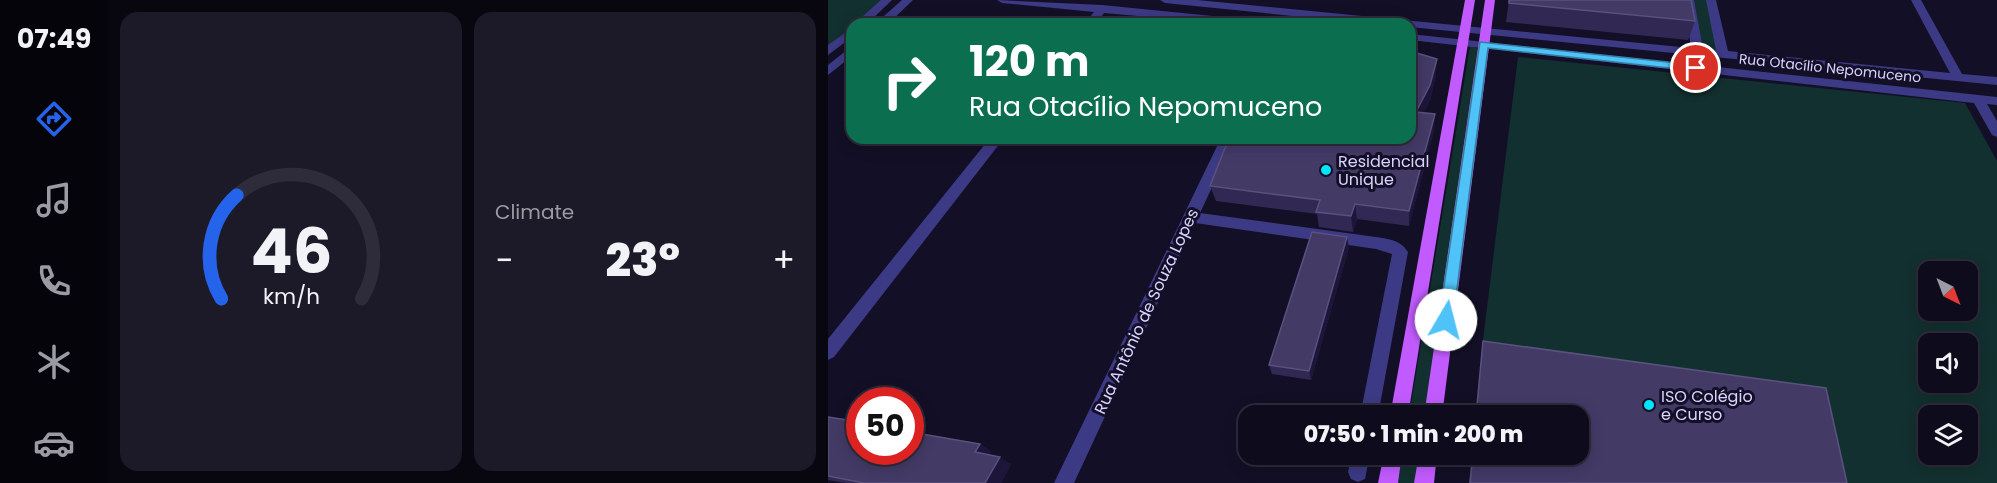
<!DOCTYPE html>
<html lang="en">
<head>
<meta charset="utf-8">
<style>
	body { margin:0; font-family:Poppins,sans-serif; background:#1c1929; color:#f1f3f6; height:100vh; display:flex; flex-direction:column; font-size:22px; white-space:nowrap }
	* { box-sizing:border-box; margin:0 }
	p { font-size:20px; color:#9b9ba3 }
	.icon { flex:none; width:33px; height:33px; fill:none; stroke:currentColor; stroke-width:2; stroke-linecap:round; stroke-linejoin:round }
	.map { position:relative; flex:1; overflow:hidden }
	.panel { display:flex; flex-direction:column; gap:12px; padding:12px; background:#08060f; width:720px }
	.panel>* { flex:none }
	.banner { position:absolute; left:18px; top:18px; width:570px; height:126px; border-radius:18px; box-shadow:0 3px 15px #0003,0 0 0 2px #2e2b3b; background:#0b6e4f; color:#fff; overflow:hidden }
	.needle { width:39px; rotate:138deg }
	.buttons { position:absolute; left:1090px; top:261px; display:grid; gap:12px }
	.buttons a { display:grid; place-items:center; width:60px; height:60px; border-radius:12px; background:#0e0b1c; box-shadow:0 3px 15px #0003,0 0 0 2px #2e2b3b; font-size:30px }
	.speed { position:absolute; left:18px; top:387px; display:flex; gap:12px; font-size:30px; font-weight:700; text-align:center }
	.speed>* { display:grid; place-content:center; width:78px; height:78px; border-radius:50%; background:#0e0b1c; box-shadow:0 3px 15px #0003,0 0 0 2px #2e2b3b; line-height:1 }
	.speed .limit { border:9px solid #d22; background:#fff; color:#111 }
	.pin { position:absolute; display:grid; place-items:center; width:51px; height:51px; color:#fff; margin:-26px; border:3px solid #fff; border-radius:50%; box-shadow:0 2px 6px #0007 }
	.me { position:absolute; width:66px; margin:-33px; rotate:8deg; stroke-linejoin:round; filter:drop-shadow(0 0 4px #0008) }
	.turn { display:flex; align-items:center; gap:21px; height:126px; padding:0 24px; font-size:27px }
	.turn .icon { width:78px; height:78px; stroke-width:2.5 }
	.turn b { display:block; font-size:42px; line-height:51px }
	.big { font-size:45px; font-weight:800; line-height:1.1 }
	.panel .widget { flex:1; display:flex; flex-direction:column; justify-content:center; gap:9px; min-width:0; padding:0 21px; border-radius:18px; background:#1c1929 }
	.panel .dial { align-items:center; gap:0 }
	.dial svg { height:156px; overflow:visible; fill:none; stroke:#2e2b3b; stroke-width:7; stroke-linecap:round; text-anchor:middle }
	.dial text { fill:#f1f3f6; stroke:none }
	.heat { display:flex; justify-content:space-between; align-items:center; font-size:33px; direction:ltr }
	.panel .tiles { flex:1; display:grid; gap:12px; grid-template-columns:repeat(2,1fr) }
	.trip { position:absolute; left:410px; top:405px; width:351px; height:60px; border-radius:18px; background:#0e0b1c; box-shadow:0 3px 15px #0003,0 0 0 2px #2e2b3b; font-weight:800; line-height:60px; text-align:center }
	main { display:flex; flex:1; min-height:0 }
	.tabs { display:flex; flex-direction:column; width:108px; justify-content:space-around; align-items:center; background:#06040b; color:#9b9ba3 }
	.tabs .icon { width:42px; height:42px }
	.tabs .selected { color:#2563eb }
	.tabs b { font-size:27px; color:#f1f3f6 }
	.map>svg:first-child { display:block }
</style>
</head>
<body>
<main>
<nav class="tabs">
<b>07:49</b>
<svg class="icon selected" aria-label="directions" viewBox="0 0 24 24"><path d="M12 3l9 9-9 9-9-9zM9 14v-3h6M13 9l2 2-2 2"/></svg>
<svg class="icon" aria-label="music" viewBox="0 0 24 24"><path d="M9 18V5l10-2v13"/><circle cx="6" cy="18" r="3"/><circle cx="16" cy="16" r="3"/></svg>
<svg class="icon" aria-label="phone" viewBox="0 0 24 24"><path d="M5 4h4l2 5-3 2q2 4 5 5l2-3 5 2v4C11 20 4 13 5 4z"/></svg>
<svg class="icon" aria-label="climate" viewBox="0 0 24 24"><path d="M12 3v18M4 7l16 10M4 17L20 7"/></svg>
<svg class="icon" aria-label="car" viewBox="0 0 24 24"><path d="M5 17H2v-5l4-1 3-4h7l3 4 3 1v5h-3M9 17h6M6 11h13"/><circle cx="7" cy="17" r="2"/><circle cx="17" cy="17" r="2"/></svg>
</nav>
<section class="panel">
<div class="tiles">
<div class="widget dial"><svg viewBox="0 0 100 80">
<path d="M14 69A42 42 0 1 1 86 69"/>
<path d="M14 69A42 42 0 0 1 22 16" stroke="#2563eb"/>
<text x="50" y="56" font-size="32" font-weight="700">46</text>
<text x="50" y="72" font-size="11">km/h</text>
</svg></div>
<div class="widget"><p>Climate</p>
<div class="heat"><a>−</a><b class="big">23°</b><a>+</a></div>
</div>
</div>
</section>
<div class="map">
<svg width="1169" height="483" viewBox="0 0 1169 483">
	<rect width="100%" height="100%" fill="#130f26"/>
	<path fill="#12302f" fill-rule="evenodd" d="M0 0H57L29 24H24V28L0 48Z
		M865 0H879L890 51 874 50Z
		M642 46 652 49 600 415 581 416Z
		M690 57 1137 103 1169 161V483H1009L654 348ZM1101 272H1140V310H1101ZM1101 344H1140V382H1101ZM1101 416H1140V454H1101Z
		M574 455H594L591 483H569Z"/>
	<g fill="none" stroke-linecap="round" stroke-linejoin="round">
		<path fill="#3d3a85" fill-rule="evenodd" d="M53 0H64L39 24H26Z
			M74 0H85L60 24H47Z
			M169 0 274 5 435 21 441 24H399L276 13 268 24H256L266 12 174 3Z
			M332 0H369L863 48 856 0H866L875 49 888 50 878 0H888L900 51 1122 73 1083 0H1093L1134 74 1169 77V85L582 27V24H544L337 3Z
			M24 28V37L0 55V45Z
			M582 34 1169 97V105L1159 104 1169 121V137L1164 135 1146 103 582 40Z
			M24 46V56L0 75V65Z
			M162 138H176L6 357 0 360V339Z
			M393 138H407L372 213 548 237C560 239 573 240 580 252L550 416H532L564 254 548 249 367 223 246 483H226Z
			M524 454H542L537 479 530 482 523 479 520 472Z"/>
		<path fill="#c25bff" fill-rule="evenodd" d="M637 0H647L580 416H562Z
			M657 0H667L614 416H596Z
			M556 454H574L570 483H550Z
			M591 454H609L606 483H586Z"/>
	</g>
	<path fill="#312854" d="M681 0 867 21 860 40 678 22Z
		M608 75 602 101 596 112 606 130 581 226 529 219 525 232 491 227 489 214 388 201 382 186Z
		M521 247 483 380 444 374 441 365Z
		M655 341 1019 483H641L644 454H750V416H648Z
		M0 417 152 444 163 452 161 455 183 464 173 483H18L0 480Z"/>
	<path fill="#1d163a" d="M609 59 608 75 602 101 588 128V112Z
		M607 114 606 130 581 226V211Z
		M527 204 529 219 525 232 523 216Z
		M519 237 521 247 483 380 481 371Z
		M152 444 163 452 159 459 147 452Z
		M172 457 183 464 173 483H157Z"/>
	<path fill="#433a66" stroke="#5a527e" stroke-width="1.5" d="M681 0H863L867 21 681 3Z
		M582 51 609 59 602 85 588 112 607 114 581 211 527 204 523 216 488 212 492 200 382 186 401 138H582Z
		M484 232 519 237 481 371 441 365Z
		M655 341 998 388 1019 483H642L645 454H750V416H648Z
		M0 417 32 422V452H82V432L152 444 147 452 172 457 157 483H36L0 476Z"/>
	<path fill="#4fc3f7" stroke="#337fa1" stroke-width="1.5" d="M652 42 868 65 873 68 868 71 660 48 625 320 618 327 611 320Z"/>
	<g fill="#00e5ff" stroke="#130f26" stroke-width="2">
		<circle cx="498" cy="170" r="6"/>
		<circle cx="821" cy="405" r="6"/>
	</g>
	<g text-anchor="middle" stroke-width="6" stroke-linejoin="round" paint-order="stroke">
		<g font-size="14" fill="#d9d4ff" stroke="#130f26">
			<text transform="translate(1002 68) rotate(6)" y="5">Rua Otacílio Nepomuceno</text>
		</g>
		<g font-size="16" fill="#d9d4ff" stroke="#130f26" text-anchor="start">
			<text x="510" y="167">Residencial<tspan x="510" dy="18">Unique</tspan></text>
			<text x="833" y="402">ISO Colégio<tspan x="833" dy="18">e Curso</tspan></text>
		</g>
		<g font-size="16" fill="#d9d4ff" stroke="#130f26">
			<text transform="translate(318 311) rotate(-65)" y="6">Rua Antônio de Souza Lopes</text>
		</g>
	</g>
</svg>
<div class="buttons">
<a><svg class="needle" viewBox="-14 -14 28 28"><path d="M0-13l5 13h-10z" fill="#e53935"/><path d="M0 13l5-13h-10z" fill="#9b9ba3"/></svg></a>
<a><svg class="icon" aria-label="sound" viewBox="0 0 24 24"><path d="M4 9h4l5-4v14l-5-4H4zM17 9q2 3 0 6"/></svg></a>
<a><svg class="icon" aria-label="layers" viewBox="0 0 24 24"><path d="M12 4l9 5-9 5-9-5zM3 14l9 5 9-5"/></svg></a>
</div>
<div class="speed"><div class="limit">50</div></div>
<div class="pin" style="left:868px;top:68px;background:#d93025"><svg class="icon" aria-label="arrive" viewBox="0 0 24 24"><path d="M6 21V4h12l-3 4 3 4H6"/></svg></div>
<svg class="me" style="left:618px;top:320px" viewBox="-20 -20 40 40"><circle r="19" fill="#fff"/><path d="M0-13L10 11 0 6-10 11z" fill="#4fc3f7"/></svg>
<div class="trip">07:50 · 1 min · 200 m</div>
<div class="banner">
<div class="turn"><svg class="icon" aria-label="right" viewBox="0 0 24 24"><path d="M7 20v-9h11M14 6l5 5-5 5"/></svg><div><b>120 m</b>Rua Otacílio Nepomuceno</div></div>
</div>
</div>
</main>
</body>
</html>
